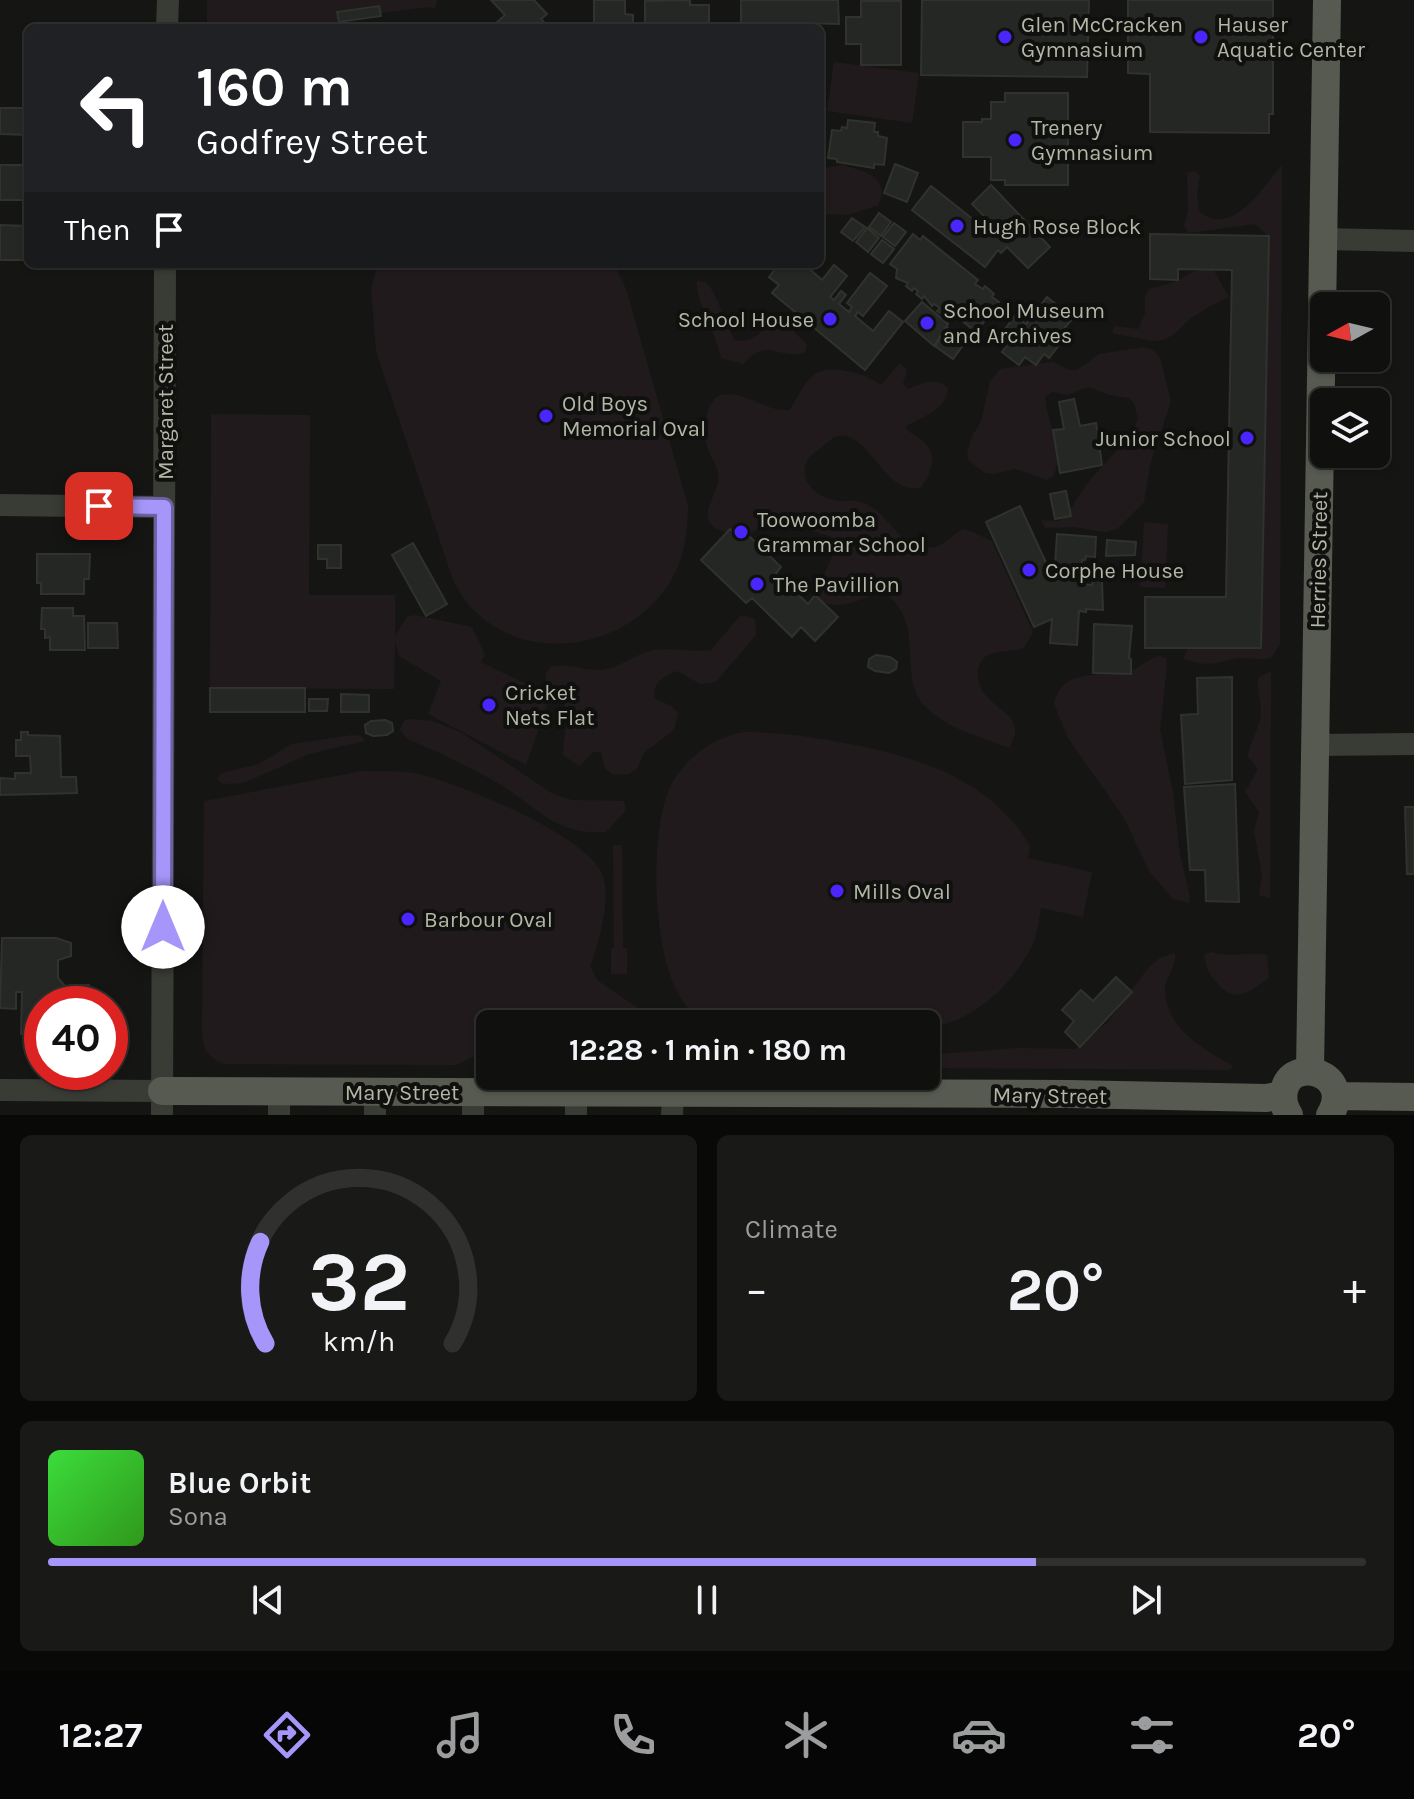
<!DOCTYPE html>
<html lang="en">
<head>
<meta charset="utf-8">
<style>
	body { margin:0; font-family:Karla,sans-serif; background:#191918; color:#f1f3f6; height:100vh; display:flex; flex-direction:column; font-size:30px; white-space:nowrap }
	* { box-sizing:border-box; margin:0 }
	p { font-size:26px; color:#9c9d9e }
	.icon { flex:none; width:44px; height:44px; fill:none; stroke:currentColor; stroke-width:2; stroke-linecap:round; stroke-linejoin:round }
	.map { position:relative; height:1115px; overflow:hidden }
	.panel { display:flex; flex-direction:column; gap:20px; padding:20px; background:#090908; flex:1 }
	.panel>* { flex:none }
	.hud { position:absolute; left:24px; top:24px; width:800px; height:244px; border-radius:12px; box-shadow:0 2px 6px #0004,0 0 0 2px #30302f; background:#202124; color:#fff; overflow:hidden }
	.needle { width:52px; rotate:262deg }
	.buttons { position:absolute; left:1310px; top:292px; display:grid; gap:16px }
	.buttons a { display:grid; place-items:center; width:80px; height:80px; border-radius:12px; background:#10100f; box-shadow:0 2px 6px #0004,0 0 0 2px #30302f; font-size:40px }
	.speed { position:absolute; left:24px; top:986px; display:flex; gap:16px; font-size:40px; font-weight:700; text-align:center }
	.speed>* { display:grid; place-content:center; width:104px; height:104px; border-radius:50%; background:#10100f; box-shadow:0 2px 6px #0004,0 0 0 2px #30302f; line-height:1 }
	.speed .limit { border:12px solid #d22; background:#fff; color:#111 }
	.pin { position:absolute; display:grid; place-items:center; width:68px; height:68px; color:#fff; margin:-34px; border-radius:16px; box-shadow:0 4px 12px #0006 }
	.me { position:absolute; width:88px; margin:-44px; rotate:0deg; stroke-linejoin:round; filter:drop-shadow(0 0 6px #0008) }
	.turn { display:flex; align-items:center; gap:28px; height:168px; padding:0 40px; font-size:36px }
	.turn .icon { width:104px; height:104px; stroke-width:2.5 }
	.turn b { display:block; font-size:56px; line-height:68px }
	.then { display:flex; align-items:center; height:76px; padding:0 40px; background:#0003; gap:16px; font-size:30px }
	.big { font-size:60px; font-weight:700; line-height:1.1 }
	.panel .card { flex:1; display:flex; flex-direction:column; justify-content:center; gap:12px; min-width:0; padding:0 28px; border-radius:12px; background:#191918 }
	.panel .dial { align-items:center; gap:0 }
	.dial svg { height:208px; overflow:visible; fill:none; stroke:#30302f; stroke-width:7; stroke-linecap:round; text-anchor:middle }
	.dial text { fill:#f1f3f6; stroke:none }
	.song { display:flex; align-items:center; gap:24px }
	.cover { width:96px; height:96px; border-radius:12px; background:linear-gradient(135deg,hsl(120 70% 55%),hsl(110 70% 35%)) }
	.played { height:8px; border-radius:4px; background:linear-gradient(90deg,#a696f9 75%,#30302f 75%) }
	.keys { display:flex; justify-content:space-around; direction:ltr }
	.heat { display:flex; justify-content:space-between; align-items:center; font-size:44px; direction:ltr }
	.panel .tiles { flex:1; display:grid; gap:20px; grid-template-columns:1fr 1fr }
	.card:last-child { grid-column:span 2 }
	.trip { position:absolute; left:476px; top:1010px; width:464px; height:80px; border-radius:12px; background:#10100f; box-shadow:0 2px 6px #0004,0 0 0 2px #30302f; font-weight:700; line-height:80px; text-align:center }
	.menu { display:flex; height:128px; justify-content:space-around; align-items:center; background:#060606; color:#9c9d9e }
	.menu .icon { width:56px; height:56px }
	.menu .active { color:#a696f9 }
	.menu b { font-size:36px; color:#f1f3f6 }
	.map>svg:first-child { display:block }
</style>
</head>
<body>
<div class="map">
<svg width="1414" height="1115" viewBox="0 0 1414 1115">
	<rect width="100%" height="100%" fill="#151614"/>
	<path fill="#211a1c" d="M207 0H437L435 9 428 7 380 13 379 6 338 11 337 28H207Z
		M834 62 919 73 912 123 827 111Z
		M843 165C864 171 892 178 878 205L848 215 820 214V169Z
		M1282 165 1280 644 1271 658C1261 660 1253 658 1243 658 1216 660 1212 670 1183 658L1188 649 1261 648 1269 237 1255 224 1188 233 1184 225 1188 211 1187 173 1195 171 1200 176 1197 193 1199 211C1231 240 1264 186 1282 165Z
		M378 264H614L626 289 688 506C687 533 685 558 670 582 629 649 525 668 470 606 463 599 458 589 453 580L376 351 371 288Z
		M1213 269 1229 297 1210 306 1190 319 1173 335 1163 340 1152 341 1112 333 1114 326 1138 329 1145 314V297L1149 289 1172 283 1195 271Z
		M697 281 706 282C721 299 722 321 735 340 753 344 761 332 773 320L783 322 807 344 805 352C781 362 766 335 744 364L721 358C717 335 695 300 697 281Z
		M1145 347 1154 351 1160 358 1171 401 1151 461 1144 502 1117 529 1105 532 1074 527 1045 528 1041 520 1058 521 1065 517 1089 481 1132 434 1138 419 1134 403 1129 398 1110 395 1088 387 1068 395 1052 392 1045 397C1047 423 1064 450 1054 475L1047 480 1015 469 994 474 985 473 969 461 967 453 972 436 981 422 990 382 1000 369 1053 362 1069 370H1077L1099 354Z
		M900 363 907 370 903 384 909 389C923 383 936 377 948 388 946 412 921 416 905 427 911 435 920 437 926 444 938 456 930 476 921 487 884 498 871 430 837 436 832 437 828 443 823 446 817 451 809 455 806 463 798 488 827 503 848 501 887 497 894 554 934 547 947 545 953 532 965 529L992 541 1033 632 1024 648C1013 652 998 650 988 655 974 662 976 683 984 693 998 713 1028 716 1009 748 980 736 948 730 925 706 896 677 928 623 884 593 856 597 851 611 818 602L815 594 837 546 836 539C825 534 816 532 804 529 790 524 785 512 770 512 761 524 754 539 737 535 681 524 723 497 718 473 717 465 711 457 708 449 701 430 704 413 716 397 742 386 764 413 790 410 806 382 812 364 846 371 862 374 867 376 881 385Z
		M211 414 310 415 309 595H395V636L407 617 415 615 472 627 485 655 481 662 550 696 526 765 428 714 441 681 399 656 395 641 394 689 210 688Z
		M1144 522 1168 524 1165 588 1140 587Z
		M741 615 755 619 756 635 716 682 700 684 678 671C664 676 653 681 654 698L671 706 678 713 674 730 644 753 637 769 629 774 613 775 605 768 601 752H593L579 766 563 755C564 718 578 711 546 681V673L551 667C569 662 583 671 601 670 621 668 636 653 654 650 674 647 692 653 711 650Z
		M1160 656 1166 658 1167 666 1160 729 1173 793 1180 854 1190 897 1189 903 1173 899 1149 871 1124 818 1068 738 1054 704C1062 668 1097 677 1125 673 1139 670 1146 659 1160 656Z
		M1271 671 1270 898 1259 895 1262 876 1254 830 1259 812 1245 792 1258 769 1248 757C1249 741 1261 729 1261 712 1261 700 1257 690 1258 678Z
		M408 719 433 721 462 733 553 794 572 800 624 801 626 810 606 832C554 836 536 805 496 782 467 765 437 752 406 738L400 730 403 722Z
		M745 732C779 732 815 737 849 744 919 757 991 780 1030 846L1028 858 1092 872 1083 917 1041 908C1038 920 1038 935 1032 946 1010 989 974 1020 926 1029V1024H710C696 1017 686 1008 679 995 653 950 650 843 667 795 678 763 711 737 745 732Z
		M353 735 361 736 365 741 309 754 244 783 223 784 217 779 221 773 259 764 291 744Z
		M362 771C380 772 400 770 418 774 459 783 590 836 603 876 611 898 599 945 590 966L597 980 648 1015 642 1024H589L574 1014 558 1009 536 1024H490V1049L456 1065 224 1064C209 1059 203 1049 202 1034L204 801Z
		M613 845H622L623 948H627V974H611V948H614Z
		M1211 952C1234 959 1246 951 1267 955L1269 978C1250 991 1236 1005 1218 984 1209 974 1206 968 1204 955Z
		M1175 953C1177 966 1166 976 1165 989 1165 1028 1203 1049 1233 1066L1230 1070 926 1068V1055L1018 1048 1075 1049 1107 1023 1149 967 1160 958Z"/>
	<path fill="#252724" stroke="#30322e" stroke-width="2" d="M491 0H534L547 14 541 19 549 28H497L494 25 505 15Z
		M594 0H625V14L633 15V28H594Z
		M690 0V5H709V28H654V23H645V1Z
		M741 0H838L839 24 799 23V28H779V23H741Z
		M922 0H1089L1087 77 921 75Z
		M1128 0H1273V114H1269V133L1150 132V74L1128 73Z
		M861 1H901V65H861V44H846V17H861Z
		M379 6 381 16 339 22 337 12Z
		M1005 93H1068V185H1005V180H991V157H963V122H982V119H991V102H1005Z
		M0 108H28V135L0 134Z
		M848 120 875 123 874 132H878V136L887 138 884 165 874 164V168L837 162V159L828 158 832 130 841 131 842 127 847 128Z
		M895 164 918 173 907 202 884 193Z
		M0 165H28V200H0Z
		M991 185 1050 247 1028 268 1007 247 1001 253 998 250 985 267 912 210 931 186 984 228 990 222 972 204Z
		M879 213 891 222 881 236 869 227Z
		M852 218 865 227 853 241 841 232Z
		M894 223 906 232 895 246 883 237Z
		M0 225 28 226V260H0Z
		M867 228 879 238 868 252 856 242Z
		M913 234 920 240 923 236 978 280 975 284 983 289 985 286 994 294 992 297 999 302 976 332 952 313 950 316 945 313 943 315 937 311 940 308 934 304 932 306 924 296 922 299 916 294 918 291 914 288 912 291 906 286 908 283 896 278 897 269 890 264Z
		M1150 234 1269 236 1261 648H1145V597H1226L1232 270 1178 269V280L1150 279Z
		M882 240 894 249 883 263 871 254Z
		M779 264H804L822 280 834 265 847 276 830 297 834 300 841 291 846 295 839 304 849 312 852 307 847 303 870 273 887 286 863 316 858 312 855 316 873 331 889 311 903 322 865 370 772 293 779 285 769 277Z
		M1047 297 1073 318 1058 336 1063 340 1049 358 1044 354 1036 365 1025 357 1019 365 1002 352 1008 344 999 337 1015 316 1026 324Z
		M922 302 948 324 934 346 905 321Z
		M948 328 966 341 953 359 935 346Z
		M1074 399 1080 426 1096 423 1102 465 1060 473 1053 430 1064 429 1059 402Z
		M1066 491 1071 516 1055 519 1050 494Z
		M1020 506 1054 580 1057 534 1096 537 1095 557 1086 556 1085 560H1082L1081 584 1092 585 1093 580 1102 581 1103 610 1086 609V612L1079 611 1077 645 1050 643 1052 619 1034 627 986 522Z
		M730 529 742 541 748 535 781 567 776 573 808 604 815 595 838 617 815 641 801 627 792 637 752 598 746 603 701 560Z
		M1107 540 1136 542 1135 555 1106 556Z
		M413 543 447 604 426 616 392 555Z
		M318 545H341V568H327V559H318Z
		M37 554H90L89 579H84V594H41V583H37Z
		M42 608H73V616H84L85 650H50V637L45 638V629H41Z
		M88 623H117L118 648H88Z
		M1094 624 1132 626 1129 658 1131 659V674L1093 673Z
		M876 655 890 657 897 662 896 669 889 673 875 671 868 667 869 659Z
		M1232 677V780L1185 784 1181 715 1198 714 1197 678Z
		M210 688H305V712H210Z
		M341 694 369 695V712H341Z
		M309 699H328L327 711H309Z
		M385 720 392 723 393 731 387 735 373 736 366 733 365 725 371 721Z
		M21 732H28V735L60 736 61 777H76L77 793 0 795V778L15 779V773H31L30 756H16V740H21Z
		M1235 784 1239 902 1206 901 1205 870H1190L1184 787Z
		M1405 807H1414V874H1407Z
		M2 938H56L71 943V956L58 960V978L65 986 89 985V1004H42V1034H21L22 992H16V1009L0 1008Z
		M1116 977 1132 992 1080 1047 1065 1032 1074 1021 1062 1010 1081 990 1093 1001Z"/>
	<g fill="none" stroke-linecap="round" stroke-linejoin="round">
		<path stroke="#393b35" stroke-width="22" d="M167 28 168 0
			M1323 239 1414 241
			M0 505 164 507
			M1315 745 1414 744
			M0 1090 162 1091
			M279 1092V1115
			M162 1115 165 264
			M375 1115V1092
			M473 1115V1092
			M576 1115V1093
			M672 1115 673 1093"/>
		<path stroke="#575a50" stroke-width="28" d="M1310 1071 1327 0
			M162 1091 1069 1094 1266 1098 1283 1095
			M1336 1096 1414 1097
			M1289 1115C1284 1107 1282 1100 1284 1091 1291 1054 1355 1074 1330 1115"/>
	</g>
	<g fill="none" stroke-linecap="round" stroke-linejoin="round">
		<g stroke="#6c62a2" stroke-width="20">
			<path id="route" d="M99 506 164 507 163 927"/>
		</g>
		<use href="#route" stroke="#a696f9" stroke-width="14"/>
	</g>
	<g fill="#4b25fd" stroke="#10110f" stroke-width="3">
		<circle cx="1005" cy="37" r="8"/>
		<circle cx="1201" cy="37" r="8"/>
		<circle cx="1015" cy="140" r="8"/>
		<circle cx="957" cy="226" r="8"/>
		<circle cx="830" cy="319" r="8"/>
		<circle cx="927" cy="323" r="8"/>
		<circle cx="546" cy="416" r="8"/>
		<circle cx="1247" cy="438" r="8"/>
		<circle cx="741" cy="532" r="8"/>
		<circle cx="1029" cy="570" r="8"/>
		<circle cx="757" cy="584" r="8"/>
		<circle cx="489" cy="705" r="8"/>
		<circle cx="837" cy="891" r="8"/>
		<circle cx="408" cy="919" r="8"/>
	</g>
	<g text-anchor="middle" stroke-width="8" stroke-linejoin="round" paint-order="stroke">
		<g font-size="22" fill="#b3b7a5" stroke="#10110f" text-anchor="start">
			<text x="1021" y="32">Glen McCracken<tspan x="1021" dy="25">Gymnasium</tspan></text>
			<text x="1217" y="32">Hauser<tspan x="1217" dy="25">Aquatic Center</tspan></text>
			<text x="1031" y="135">Trenery<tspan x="1031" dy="25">Gymnasium</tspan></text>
			<text x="973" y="234">Hugh Rose Block</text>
			<text x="943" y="318">School Museum<tspan x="943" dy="25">and Archives</tspan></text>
			<text x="814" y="327" text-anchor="end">School House</text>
			<text x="562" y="411">Old Boys<tspan x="562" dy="25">Memorial Oval</tspan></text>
			<text x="1231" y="446" text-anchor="end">Junior School</text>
			<text x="757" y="527">Toowoomba<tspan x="757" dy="25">Grammar School</tspan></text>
			<text x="1045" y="578">Corphe House</text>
			<text x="773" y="592">The Pavillion</text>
			<text x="505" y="700">Cricket<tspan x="505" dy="25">Nets Flat</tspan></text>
			<text x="853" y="899">Mills Oval</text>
			<text x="424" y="927">Barbour Oval</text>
		</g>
		<g font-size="22" fill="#b3b7a5" stroke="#10110f">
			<text transform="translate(165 402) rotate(-90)" y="8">Margaret Street</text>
			<text transform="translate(1318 560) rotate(-89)" y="8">Herries Street</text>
			<text x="402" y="1100">Mary Street</text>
			<text transform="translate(1050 1095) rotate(1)" y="8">Mary Street</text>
		</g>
	</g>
</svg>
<div class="buttons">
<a><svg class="needle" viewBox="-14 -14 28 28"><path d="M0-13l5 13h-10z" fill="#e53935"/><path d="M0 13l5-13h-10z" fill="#9c9d9e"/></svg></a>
<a><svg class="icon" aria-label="layers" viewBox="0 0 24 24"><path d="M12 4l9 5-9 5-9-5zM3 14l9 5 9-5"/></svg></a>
</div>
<div class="speed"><div class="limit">40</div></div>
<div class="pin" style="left:99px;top:506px;background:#d93025"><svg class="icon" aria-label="arrive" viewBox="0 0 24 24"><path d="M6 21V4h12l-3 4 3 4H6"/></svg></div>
<svg class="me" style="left:163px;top:927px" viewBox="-20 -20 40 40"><circle r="19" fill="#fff"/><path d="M0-13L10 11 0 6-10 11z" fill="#a696f9"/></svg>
<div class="trip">12:28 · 1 min · 180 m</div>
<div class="hud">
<div class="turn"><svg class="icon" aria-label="left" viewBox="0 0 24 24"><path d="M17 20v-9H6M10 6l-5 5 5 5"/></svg><div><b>160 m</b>Godfrey Street</div></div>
<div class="then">Then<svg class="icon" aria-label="arrive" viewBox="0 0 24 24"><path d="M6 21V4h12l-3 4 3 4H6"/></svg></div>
</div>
</div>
<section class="panel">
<div class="tiles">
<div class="card dial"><svg viewBox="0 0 100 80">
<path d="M14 69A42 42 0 1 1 86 69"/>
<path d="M14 69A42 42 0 0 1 12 30" stroke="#a696f9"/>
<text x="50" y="56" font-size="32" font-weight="700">32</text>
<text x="50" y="72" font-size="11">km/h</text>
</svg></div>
<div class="card"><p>Climate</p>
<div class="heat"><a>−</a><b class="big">20°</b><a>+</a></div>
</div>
<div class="card">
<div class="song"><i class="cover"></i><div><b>Blue Orbit</b><p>Sona</p></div></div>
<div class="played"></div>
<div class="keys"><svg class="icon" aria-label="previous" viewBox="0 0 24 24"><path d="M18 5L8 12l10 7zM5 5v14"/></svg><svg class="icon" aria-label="pause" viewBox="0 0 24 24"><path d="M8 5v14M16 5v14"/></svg><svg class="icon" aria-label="next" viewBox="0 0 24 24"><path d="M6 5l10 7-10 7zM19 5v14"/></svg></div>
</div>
</div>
</section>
<nav class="menu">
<b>12:27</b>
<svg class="icon active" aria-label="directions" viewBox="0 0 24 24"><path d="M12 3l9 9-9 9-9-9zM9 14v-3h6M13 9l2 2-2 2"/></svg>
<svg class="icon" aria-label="music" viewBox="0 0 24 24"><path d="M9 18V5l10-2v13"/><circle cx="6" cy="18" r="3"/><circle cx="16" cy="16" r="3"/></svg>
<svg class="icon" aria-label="phone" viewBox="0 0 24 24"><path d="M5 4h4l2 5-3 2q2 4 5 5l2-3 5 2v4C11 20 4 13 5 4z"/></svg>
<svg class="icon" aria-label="climate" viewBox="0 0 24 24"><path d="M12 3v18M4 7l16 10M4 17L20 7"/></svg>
<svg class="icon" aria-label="car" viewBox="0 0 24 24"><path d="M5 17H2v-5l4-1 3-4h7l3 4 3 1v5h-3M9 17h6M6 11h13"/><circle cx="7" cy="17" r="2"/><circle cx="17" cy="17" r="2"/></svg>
<svg class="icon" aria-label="filters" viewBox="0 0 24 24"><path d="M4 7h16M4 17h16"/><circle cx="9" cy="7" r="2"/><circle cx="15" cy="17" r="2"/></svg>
<b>20°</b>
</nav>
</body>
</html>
